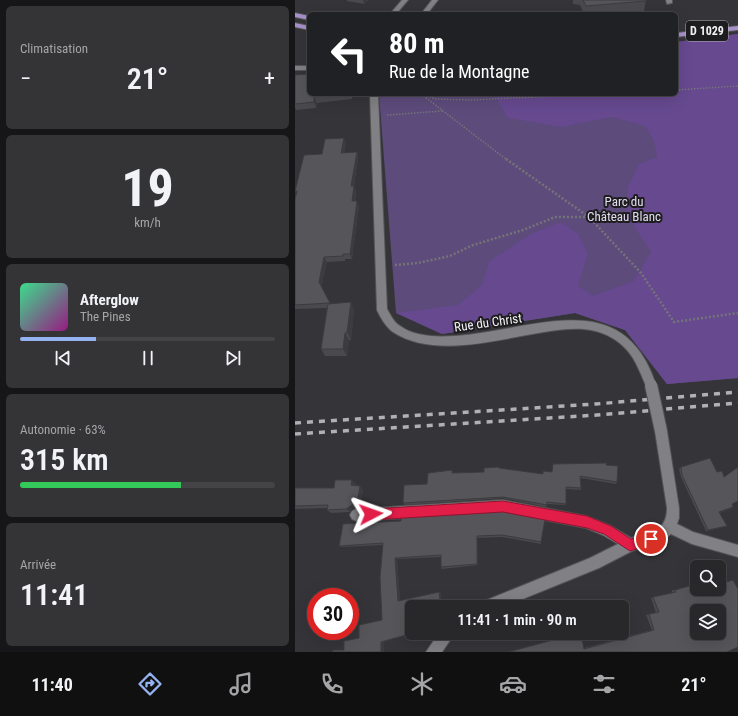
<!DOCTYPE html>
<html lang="fr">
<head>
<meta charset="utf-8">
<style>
	body { margin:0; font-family:"Roboto Condensed",sans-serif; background:#343336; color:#f1f3f6; height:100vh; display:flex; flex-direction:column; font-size:15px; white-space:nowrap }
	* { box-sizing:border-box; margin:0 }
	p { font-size:13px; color:#a5a5a8 }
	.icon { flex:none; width:22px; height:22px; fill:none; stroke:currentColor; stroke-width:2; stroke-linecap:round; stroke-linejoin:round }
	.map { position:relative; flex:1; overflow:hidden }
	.sheet { display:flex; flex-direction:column; gap:6px; padding:6px; background:#161517; width:295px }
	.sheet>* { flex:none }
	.banner { position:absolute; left:12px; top:12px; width:371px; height:84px; border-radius:6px; box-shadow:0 4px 16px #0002,0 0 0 1px #444447; background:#202124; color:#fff; overflow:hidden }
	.tools { position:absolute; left:395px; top:560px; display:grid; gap:8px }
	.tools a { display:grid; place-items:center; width:36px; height:36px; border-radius:6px; background:#28272a; box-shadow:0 4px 16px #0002,0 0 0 1px #444447; font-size:20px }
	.speed { position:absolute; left:12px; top:588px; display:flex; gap:8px; font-size:20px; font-weight:700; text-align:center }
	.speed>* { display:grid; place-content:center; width:52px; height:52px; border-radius:50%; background:#28272a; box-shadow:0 4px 16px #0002,0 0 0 1px #444447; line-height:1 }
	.speed .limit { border:6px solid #d22; background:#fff; color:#111 }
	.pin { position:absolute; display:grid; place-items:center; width:34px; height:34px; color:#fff; margin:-17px; border:2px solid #fff; border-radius:50%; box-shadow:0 1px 4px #0007 }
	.me { position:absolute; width:44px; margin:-22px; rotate:86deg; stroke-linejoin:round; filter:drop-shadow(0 0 3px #0008) }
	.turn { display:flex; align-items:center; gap:14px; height:84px; padding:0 16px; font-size:18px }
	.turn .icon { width:52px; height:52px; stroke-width:2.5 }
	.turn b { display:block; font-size:28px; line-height:34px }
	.big { font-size:30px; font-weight:600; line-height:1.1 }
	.sheet .card { flex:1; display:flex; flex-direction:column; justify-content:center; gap:6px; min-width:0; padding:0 14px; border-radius:6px; background:#343336 }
	.sheet .dial { align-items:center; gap:0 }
	.dial b { font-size:52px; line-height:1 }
	.song { display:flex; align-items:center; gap:12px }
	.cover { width:48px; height:48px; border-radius:6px; background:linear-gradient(135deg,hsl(150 70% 55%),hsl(310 70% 35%)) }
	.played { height:4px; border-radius:2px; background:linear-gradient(90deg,#95b2f1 30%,#444447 30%) }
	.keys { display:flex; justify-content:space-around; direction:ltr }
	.heat { display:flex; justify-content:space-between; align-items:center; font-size:22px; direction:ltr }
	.charge { height:6px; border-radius:3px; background:linear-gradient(90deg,#34c759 63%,#444447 0) }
	.trip { position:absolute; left:110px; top:600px; width:224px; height:40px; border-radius:6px; background:#28272a; box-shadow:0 4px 16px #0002,0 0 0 1px #444447; font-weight:600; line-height:40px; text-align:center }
	.dock { display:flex; height:64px; justify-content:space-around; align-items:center; background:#101011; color:#a5a5a8 }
	.dock .icon { width:28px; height:28px }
	.dock .current { color:#95b2f1 }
	.dock b { font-size:18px; color:#f1f3f6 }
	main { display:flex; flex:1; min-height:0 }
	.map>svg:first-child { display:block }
</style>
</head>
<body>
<main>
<section class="sheet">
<div class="card"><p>Climatisation</p>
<div class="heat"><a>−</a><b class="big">21°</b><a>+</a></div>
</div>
<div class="card dial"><b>19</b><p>km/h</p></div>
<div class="card">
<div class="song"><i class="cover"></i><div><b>Afterglow</b><p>The Pines</p></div></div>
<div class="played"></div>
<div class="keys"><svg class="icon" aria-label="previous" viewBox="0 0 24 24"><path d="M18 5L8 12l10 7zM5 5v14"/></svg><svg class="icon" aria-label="pause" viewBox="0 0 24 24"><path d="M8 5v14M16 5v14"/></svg><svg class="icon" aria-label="next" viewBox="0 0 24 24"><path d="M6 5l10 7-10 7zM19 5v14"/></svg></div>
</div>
<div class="card"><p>Autonomie · 63%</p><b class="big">315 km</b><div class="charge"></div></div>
<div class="card"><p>Arrivée</p><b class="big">11:41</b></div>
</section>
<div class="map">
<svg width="443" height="652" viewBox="0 0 443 652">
	<rect width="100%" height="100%" fill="#353438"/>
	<path fill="#5d4b7b" d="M443 34V378L372 384 330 330 280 313 147 334 101 313 84 94H381V42Z"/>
	<path fill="#66498f" d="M443 34V378L372 384 330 330 280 313 147 334 101 313 163 305 187 285 194 262 236 234 266 222 283 234 293 254 283 286 298 296 339 281 356 252 331 214 333 187 344 164 362 157 359 141 350 126 317 117 266 127 213 118 200 96 147 97 140 94H381V42Z"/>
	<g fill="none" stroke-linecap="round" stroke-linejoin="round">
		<g stroke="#545356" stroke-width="2">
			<path id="minor" d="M107 0H113L101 14H95Z
				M137 0H143L132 14H126Z
				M371 0H377V3L372 4Z
				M0 66H14V70H0Z
				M75 94H83L92 309C95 314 99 323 105 326 120 337 142 337 160 336 238 331 328 283 361 385L360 388 356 390 352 388C343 368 339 352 319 339 298 325 273 328 249 332 204 339 139 359 98 332 92 328 85 317 82 310Z
				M366 426 370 427 372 431 384 508V518L382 524 398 532 443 545V557L397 544 376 534 368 540 337 551 304 568 208 607H185L187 602 295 558 323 544 308 535 291 528 208 512 61 521 57 519 55 515 57 511 61 509 208 500 291 516 316 526 336 538C355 532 372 532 372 508L360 431 362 427Z
				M144 633H160L147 652H131Z"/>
		</g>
		<g stroke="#545356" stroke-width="2">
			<path id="major" d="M0 13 14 16V20L0 17Z
				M0 23 14 26V30L0 27Z
				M443 26V30L381 37V33Z"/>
		</g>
		<path stroke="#757478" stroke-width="1.5" stroke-dasharray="1.5 1.5" stroke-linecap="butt" d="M22 13 28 14
			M381 90 443 86
			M126 94 212 160
			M129 94 140 99 175 100 307 94
			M92 115 147 111"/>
		<path stroke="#757478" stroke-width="2.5" stroke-dasharray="2 2" stroke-linecap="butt" d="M211 159 294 217 346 273 379 322 443 313
			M100 265 123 263 155 256 178 245 228 230 260 217H293"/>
		<use href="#minor" fill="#818084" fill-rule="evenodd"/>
		<use href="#major" fill="#a791cb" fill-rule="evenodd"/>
		<path stroke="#b1b0b3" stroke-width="3.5" stroke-dasharray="6 6" stroke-linecap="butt" d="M0 423 301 404 443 392
			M0 434 302 415 443 403"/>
		<g stroke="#545356" stroke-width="14" stroke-linecap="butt">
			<path id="minor-bridge" d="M356 385 366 431"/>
		</g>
		<use href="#minor-bridge" stroke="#818084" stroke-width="12"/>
	</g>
	<path fill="#4a494d" d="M52 0H73L69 4 52 1Z
		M278 0H351L349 11 313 14H289L285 5 278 4Z
		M0 75 14 94H57V99L22 103 21 108 1 110 0 107Z
		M51 143 49 153 62 152 63 158 59 186 61 191 60 201 64 206 57 259H50V261L32 262 26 287 35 304 59 309 56 340H54L52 356H30L26 349 32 308 0 309V199L1 193 0 191 27 154Z
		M311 465 322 482 321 484 286 478V490L271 489V504L270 505 252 504 251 507 208 498 110 505 108 503 132 484 157 470 158 473 189 472 204 468 248 474 257 472Z
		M386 467 437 504 436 509 424 513 432 526 429 527 411 531 386 477 384 469Z
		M61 484 60 485 65 486 68 490 65 507 60 508 55 512 36 513 32 510V508L0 509V488H39Z
		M106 517 246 542V544L207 537 182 538 183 565 147 569 146 567V557L102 559 105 601 144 592 146 593 89 642V652H37L49 650 87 620 88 545 47 547 44 546 106 521Z
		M377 590H380L432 652H213L289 648 357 630 351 615 361 613 356 598 377 593Z"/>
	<path fill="#3c3c3e" d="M68 0H73L69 4Z
		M19 97 22 103 21 108 19 102Z
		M49 138 51 143 48 158 46 153Z
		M62 152 63 158 58 191 56 186Z
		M59 186 61 191 59 206 57 201Z
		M62 201 64 206 57 259 55 254Z
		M29 257 32 262 26 287 24 282Z
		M56 302 59 309 56 340 52 332Z
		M50 333 54 340 52 356 48 349Z
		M57 480 61 484 60 488 56 485Z
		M65 486 68 490 65 507 62 504Z
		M57 505 60 508 55 512 51 509Z
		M438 507 436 509 421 514 424 512Z
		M182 536V538L183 565 182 564Z
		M100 558 102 559 105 602 103 601Z
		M144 592 146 593 147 607H146Z
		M118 633H121L89 642V652H86V642Z"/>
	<path fill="#565559" stroke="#3c3c3e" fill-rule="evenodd" d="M288 0H351V1L291 6Z
		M14 74V94H48L19 97V102L0 104V75Z
		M49 138 46 153 62 152 56 186H59L57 201H62L55 254H48V256L29 257 24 282 35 303 0 305V199L2 191H0L9 155 27 154 30 139Z
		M56 302 52 332 50 333 48 349H26L33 304Z
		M415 458 422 472 427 471 429 477 443 467V501L437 504 438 507 424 512 432 526 413 530 387 475 386 467Z
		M312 463 311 465 323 466 322 482 285 476 286 488 271 487V504L252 502V505L208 497 108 503 109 485 132 484 133 473 157 470V473L189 472V468L204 467V468L248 474V471L257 472 258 464Z
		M40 480H57L56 485 65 486 62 504 57 505 51 509 32 510 33 505 0 506V488H39Z
		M208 511 250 519 246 542 207 535 182 536V564L146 567V555L100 558 103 601 144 592 146 607H117V633H118L86 642V652H37L38 650H49V641L64 638V625L87 620 85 578 88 543 44 546 48 524 106 521V517Z
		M438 580 443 589V647L432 652H213L273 636 285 633H286L289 649 359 630 354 614 364 612 358 597 381 592 380 590 394 586H402V589H424V584ZM402 611H424V633H402Z"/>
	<path fill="#e11d48" stroke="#92132f" d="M208 501 292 516 316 526 336 539 356 533 360 535 362 539 360 543 335 551 309 534 292 528 208 512 76 520 72 518 70 514 72 510 76 509Z"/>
	<g text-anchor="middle" stroke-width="4" stroke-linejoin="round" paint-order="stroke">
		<rect fill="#1d1c1e" stroke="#b2b1b4" stroke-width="1" x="391" y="21" width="42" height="20" rx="3"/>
		<g font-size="12" font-weight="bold" fill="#f2f1f4">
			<text x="412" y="35">D 1029</text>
		</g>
		<g font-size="13" fill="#e2dbef" stroke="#1d1c1e">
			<text x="329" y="206">Parc du<tspan x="329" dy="15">Château Blanc</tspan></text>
		</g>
		<g font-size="13" fill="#f2f1f4" stroke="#1d1c1e">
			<text transform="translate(193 322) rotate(-8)" y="5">Rue du Christ</text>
		</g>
	</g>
</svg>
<div class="tools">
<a><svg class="icon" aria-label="search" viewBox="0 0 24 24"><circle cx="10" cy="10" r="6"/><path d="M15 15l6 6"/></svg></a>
<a><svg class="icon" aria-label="layers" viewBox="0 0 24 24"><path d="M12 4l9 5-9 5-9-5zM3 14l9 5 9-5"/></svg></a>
</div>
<div class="speed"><div class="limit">30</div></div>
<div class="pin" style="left:356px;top:539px;background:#d93025"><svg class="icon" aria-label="arrive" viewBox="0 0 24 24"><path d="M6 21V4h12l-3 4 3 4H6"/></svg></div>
<svg class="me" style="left:76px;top:514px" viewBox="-20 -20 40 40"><path d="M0-17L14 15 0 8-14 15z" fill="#e11d48" stroke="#fff" stroke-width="4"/></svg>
<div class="trip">11:41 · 1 min · 90 m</div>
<div class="banner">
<div class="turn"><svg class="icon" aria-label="left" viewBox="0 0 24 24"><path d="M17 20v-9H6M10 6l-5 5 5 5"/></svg><div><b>80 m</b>Rue de la Montagne</div></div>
</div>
</div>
</main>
<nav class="dock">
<b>11:40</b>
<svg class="icon current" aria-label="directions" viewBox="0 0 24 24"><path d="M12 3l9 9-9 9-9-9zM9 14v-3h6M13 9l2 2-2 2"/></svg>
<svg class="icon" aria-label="music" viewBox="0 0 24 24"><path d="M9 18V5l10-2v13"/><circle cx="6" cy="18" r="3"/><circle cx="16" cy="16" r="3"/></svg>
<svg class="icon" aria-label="phone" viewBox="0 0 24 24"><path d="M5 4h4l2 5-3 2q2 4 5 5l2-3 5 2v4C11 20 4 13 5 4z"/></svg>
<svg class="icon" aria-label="climate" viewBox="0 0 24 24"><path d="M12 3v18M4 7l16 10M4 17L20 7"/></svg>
<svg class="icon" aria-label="car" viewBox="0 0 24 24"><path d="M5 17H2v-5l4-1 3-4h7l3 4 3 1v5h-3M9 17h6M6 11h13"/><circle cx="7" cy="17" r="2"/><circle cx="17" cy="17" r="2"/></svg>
<svg class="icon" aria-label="filters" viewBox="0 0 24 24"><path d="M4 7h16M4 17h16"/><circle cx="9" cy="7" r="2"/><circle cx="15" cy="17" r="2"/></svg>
<b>21°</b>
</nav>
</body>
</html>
